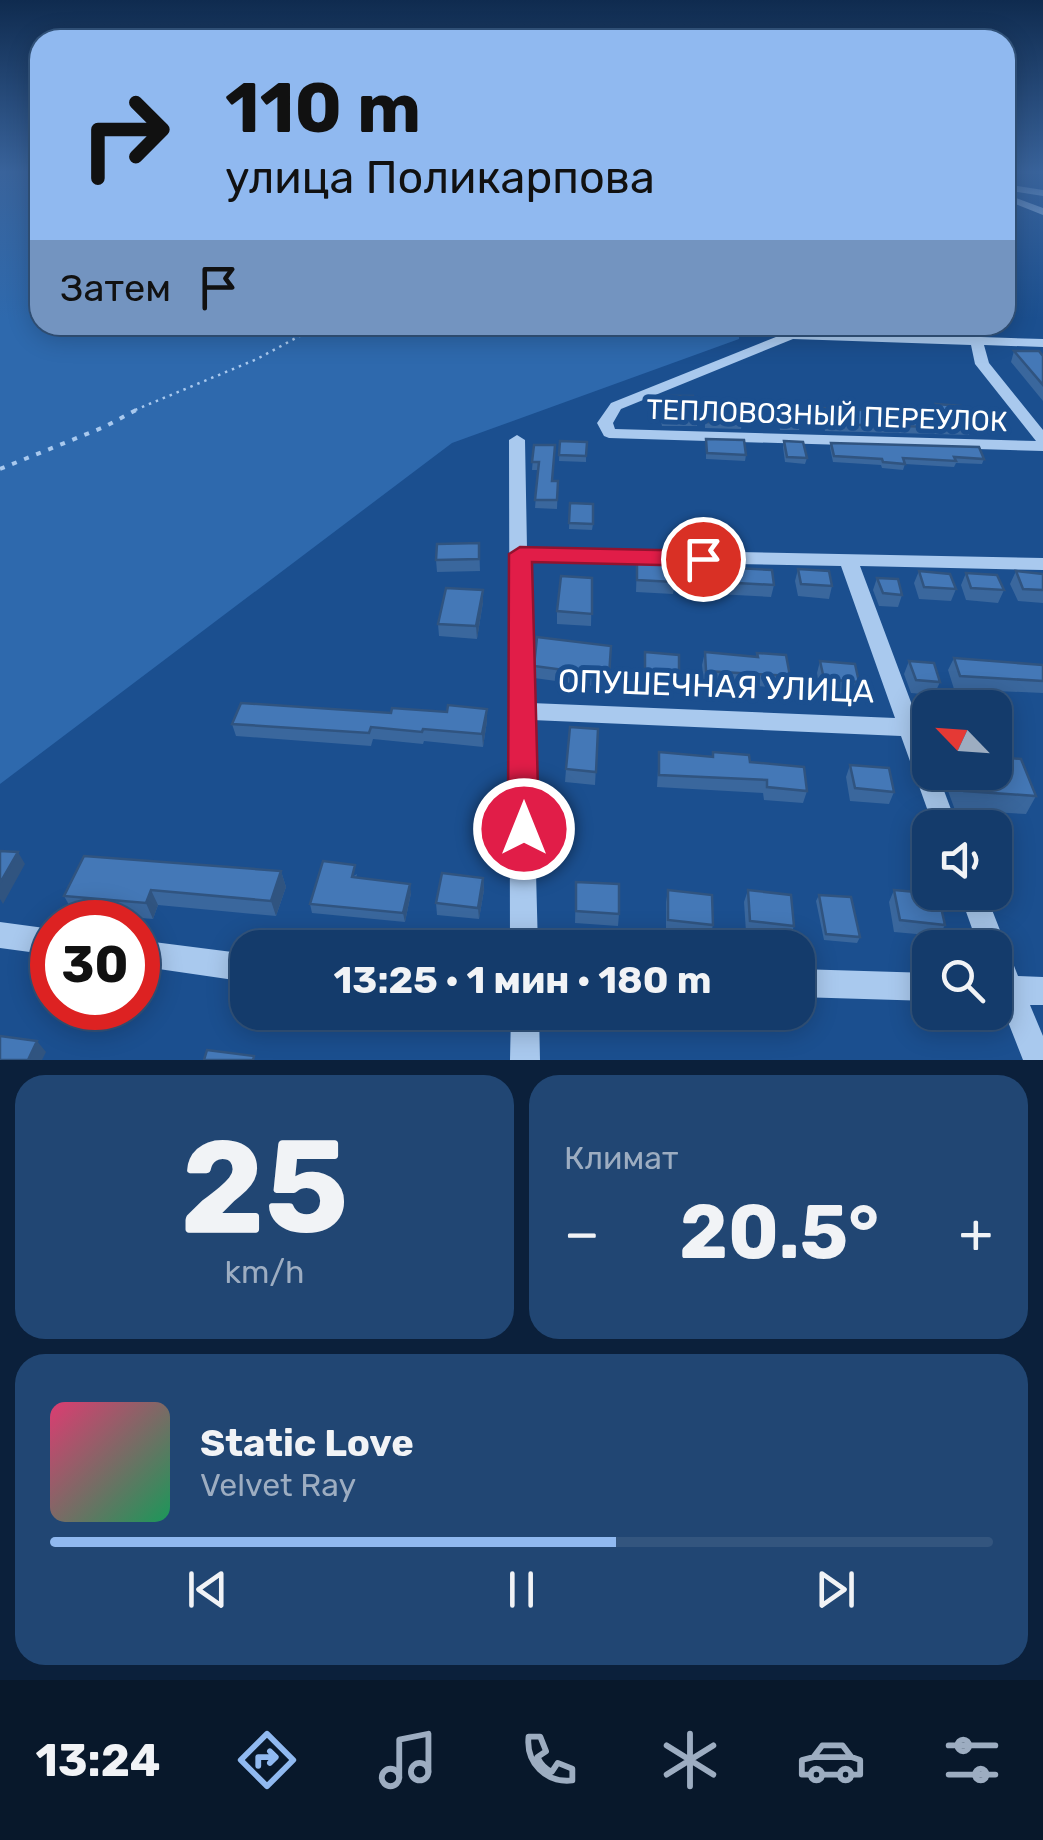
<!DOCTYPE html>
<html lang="ru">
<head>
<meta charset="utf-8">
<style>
	body { margin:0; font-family:Rubik,sans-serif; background:#214673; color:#f1f3f6; height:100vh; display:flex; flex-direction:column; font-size:38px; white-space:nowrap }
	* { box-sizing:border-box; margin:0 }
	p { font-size:32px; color:#9dadc1 }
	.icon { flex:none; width:55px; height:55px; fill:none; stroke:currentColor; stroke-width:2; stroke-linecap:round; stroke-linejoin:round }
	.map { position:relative; height:1060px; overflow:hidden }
	.side { display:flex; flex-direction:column; gap:15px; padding:15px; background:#0b203b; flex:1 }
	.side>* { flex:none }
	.banner { position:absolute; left:30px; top:30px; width:985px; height:305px; border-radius:30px; box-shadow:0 5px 25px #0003,0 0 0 2px #33557e; background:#90b9f0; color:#111; overflow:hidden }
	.needle { width:65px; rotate:295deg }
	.buttons { position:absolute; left:912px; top:690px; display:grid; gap:20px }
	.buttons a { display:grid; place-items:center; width:100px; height:100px; border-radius:20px; background:#143b6b; box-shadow:0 5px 25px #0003,0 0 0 2px #33557e; font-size:50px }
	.speed { position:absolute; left:30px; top:900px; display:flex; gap:20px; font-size:50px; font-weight:700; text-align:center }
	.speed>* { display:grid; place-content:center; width:130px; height:130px; border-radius:50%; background:#143b6b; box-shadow:0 5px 25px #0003,0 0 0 2px #33557e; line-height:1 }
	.speed .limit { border:15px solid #d22; background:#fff; color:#111 }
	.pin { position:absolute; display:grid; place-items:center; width:85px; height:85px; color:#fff; margin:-42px; border:5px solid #fff; border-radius:50%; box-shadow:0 2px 10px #0007 }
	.me { position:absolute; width:110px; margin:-55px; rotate:0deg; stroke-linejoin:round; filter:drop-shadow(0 0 8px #0008) }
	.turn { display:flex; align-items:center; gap:35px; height:210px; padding:0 30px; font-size:45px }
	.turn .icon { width:130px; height:130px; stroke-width:2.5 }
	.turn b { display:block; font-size:70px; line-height:85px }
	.then { display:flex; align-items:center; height:95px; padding:0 30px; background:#0003; gap:20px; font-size:38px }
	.big { font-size:75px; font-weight:700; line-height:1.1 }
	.side .card { flex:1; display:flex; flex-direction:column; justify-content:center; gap:15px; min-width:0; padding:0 35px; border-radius:30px; background:#214673 }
	.side .dial { align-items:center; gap:0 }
	.dial b { font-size:130px; line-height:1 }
	.song { display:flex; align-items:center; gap:30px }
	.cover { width:120px; height:120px; border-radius:15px; background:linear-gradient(135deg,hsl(340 70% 55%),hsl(150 70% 35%)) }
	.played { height:10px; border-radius:5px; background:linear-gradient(90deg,#90b9f0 60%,#33557e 60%) }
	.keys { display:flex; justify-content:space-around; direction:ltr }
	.heat { display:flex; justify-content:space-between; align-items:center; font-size:55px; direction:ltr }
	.side .tiles { flex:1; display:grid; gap:15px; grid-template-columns:1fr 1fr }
	.card:last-child { grid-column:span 2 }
	.trip { position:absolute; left:230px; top:930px; width:585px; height:100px; border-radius:30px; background:#143b6b; box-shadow:0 5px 25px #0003,0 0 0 2px #33557e; font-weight:700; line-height:100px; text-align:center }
	.tab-bar { display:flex; height:160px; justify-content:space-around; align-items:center; background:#08182b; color:#9dadc1 }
	.tab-bar .icon { width:70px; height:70px }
	.tab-bar .current { color:#90b9f0 }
	.tab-bar b { font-size:45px; color:#f1f3f6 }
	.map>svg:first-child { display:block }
</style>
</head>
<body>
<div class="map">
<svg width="1043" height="1060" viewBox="0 0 1043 1060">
	<rect width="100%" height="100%" fill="#1b4f8f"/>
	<path fill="#2e69ad" d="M0 171H40V325H739V339L452 443 0 784Z"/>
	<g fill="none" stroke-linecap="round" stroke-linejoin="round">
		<path stroke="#a9c9ee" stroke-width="2.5" stroke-dasharray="2.5 5" stroke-linecap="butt" d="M135 410 257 359 320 325"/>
		<path stroke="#a9c9ee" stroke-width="4" stroke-dasharray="5 8" stroke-linecap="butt" d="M0 469 104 427 140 408"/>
		<path fill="#a9c9ee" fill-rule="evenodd" d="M1005 184 1043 190V196L1005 190Z
			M1005 194 1043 208V215L1005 200Z
			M962 325H974L981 337 1043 339V347L984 345 989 363 1043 430V451L609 438 604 436 597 423 611 403 791 331 968 337ZM793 339 971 345 975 364 1036 441 615 429 613 423 621 409Z
			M517 435 525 440 527 548 1043 558V570L860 566 930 753V772H937L958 828H934L901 736 532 720 538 948H510L509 440ZM528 560 841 566 895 718 531 703Z
			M959 892H985L1018 976 1043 977V1005H1030L1043 1036V1060H1023L1001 1004H995V948H979Z
			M0 922 52 929V955L0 948Z
			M138 940 248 954V982L138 966Z
			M798 969 930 973V1001L798 997Z
			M511 1012H539L540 1060H510Z"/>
	</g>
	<path fill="#3a679d" d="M912 325H935L933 331 915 330Z
		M1014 351 1043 356V401L1011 362Z
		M659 396 698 415 697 426H662L658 407Z
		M936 404 971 428 969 435 825 431 822 415 823 408 935 413Z
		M705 408 742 423 741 429 705 428Z
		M779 411 800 425 799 430H780L778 417Z
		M706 439 746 455 745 461 706 459Z
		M560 441 586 456V462L559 461Z
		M784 441 807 458 805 464 785 462 783 447Z
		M831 443 984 459 982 464 956 463 954 467 905 464 903 470 882 468 881 465 833 462 830 448Z
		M534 445 553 481H558L557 509 535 508 538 470H532Z
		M570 503 593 524 592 530 569 529Z
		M479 543 480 571 437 572 436 560Z
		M637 562 678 564 673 594 636 592Z
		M699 566 774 585 771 597 698 593 697 578Z
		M798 569 832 586 829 599 798 596 795 581Z
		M919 571 956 589 951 601 919 599 914 583Z
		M1016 571 1043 574V603L1018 601 1010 584Z
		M966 573 1004 590 998 603 966 600 961 585Z
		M592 578 591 626 557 624V611Z
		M877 578 902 595 898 607 879 606 873 590Z
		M483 602 477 639 439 636 438 624Z
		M611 646 608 688 534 678V666Z
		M645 652 679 673 677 686 643 683Z
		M705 652 756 657 757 653 790 676 787 688 704 683 702 665Z
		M954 658 1043 665V693L954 689 948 670Z
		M820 661 859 682 855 695 820 692 817 673Z
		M909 661 940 682 934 695 911 693 904 674Z
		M487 709V721L483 747 424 741 423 744 373 739 371 746 236 736 232 724Z
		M598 729 595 785 565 782 566 769Z
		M659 752 712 756 713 752 750 762 807 791 803 803 764 800 763 793 657 787Z
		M850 765 894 792 889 804 850 801 846 777Z
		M941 772H995L1036 796 1026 814 955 810Z
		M281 871 286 887 276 916 158 905 153 919 73 912 64 896Z
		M357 874 356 878 411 893 405 922 312 913 310 904Z
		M483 878 484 890 479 919 437 915 436 903Z
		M576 882 619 914 618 926 575 923Z
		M668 890 713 925 710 937 666 932V902Z
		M748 890 794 926 790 937 746 932 744 902Z
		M894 890 945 925 939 936 894 932 889 902Z
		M819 895 860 937 857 943 824 940 816 901Z"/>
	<path fill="#305480" d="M483 590V602L477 639 476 626Z
		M487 709V721L483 747 482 734Z
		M18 852 25 864 3 904 0 899V883Z
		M281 871 286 887 276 916 271 901Z
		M483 878 484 890 479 919 478 908Z
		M410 884 411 893 405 922 403 913Z
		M151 890 158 905 153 919 146 903Z
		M37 1041 46 1052 42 1060H28Z"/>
	<path fill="#4478b7" stroke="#305480" stroke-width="2.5" d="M1014 351H1039L1043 356V385Z
		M659 396H693L698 415H663Z
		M936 404 961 406 971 428 827 424 823 408 941 414Z
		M705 408 740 411 742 423 706 422Z
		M779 411 797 412 800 425 781 424Z
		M706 439 744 440 746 455 707 453Z
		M560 441 587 442 586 456 559 455Z
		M784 441 803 442 807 458 787 457Z
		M831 443 979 447 984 459 954 457 956 461 903 458 905 464 883 462 882 459 834 456Z
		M534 445H555L552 481H558L557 500H535L539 462H532Z
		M570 503 593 504V524L569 523Z
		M479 543V559L436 560 437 544Z
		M637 562 678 564 674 582 637 580Z
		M699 566 772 570 774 585 700 581Z
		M798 569 829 571 832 586 801 584Z
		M919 571 950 574 956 589 924 587Z
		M1016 571 1043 574V590L1023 589Z
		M966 573 997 575 1004 590 971 588Z
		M561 576 592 578V614L557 611Z
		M877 578 898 579 902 595 883 593Z
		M446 588 483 590 476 626 438 624Z
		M537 637 611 646 609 676 534 666Z
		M645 652 679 655V673L645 670Z
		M705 652 758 657 757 653 786 655 790 676 706 671Z
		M954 658 1043 665V681L960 676Z
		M820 661 855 664 859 682 824 679Z
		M909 661 934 663 940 682 916 680Z
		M241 703 391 713 392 708 447 712 448 705 487 709 482 734 423 729 422 732 371 727 369 733 232 724Z
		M570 727 598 729 596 772 566 769Z
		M659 752 713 757V752L749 755 750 762 804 767 807 791 767 787V780L659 775Z
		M995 757 1021 759 1036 796 964 791 957 772H995Z
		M850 765 889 768 894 792 855 788Z
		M0 851 18 852 0 883Z
		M84 856 281 871 271 901 151 890 146 903 64 896Z
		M323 861 355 865 352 877 410 884 403 913 310 904Z
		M442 873 483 878 478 908 436 903Z
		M576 882 619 884V914L576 911Z
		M668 890 712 895 713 925 668 920Z
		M748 890 791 895 794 926 750 921Z
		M894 890 938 894 945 925 900 920Z
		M819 895 851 897 860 937 826 934Z
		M0 1036 37 1041 28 1060H0Z
		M207 1050 254 1056 253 1060H204Z"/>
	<linearGradient id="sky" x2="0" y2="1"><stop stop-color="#0f2b4f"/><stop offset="0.54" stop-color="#39639b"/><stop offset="1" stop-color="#39639b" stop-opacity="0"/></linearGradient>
	<rect width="1043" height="319" fill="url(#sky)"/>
	<path fill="#e11d48" stroke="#92132f" stroke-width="2.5" d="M520 547 703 551 715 559 703 566 532 562 539 829 535 839 524 843 512 839 508 829 509 554Z"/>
	<g text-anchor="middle" stroke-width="10" stroke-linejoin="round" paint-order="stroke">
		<g font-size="28" fill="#fff" stroke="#1b4f8f">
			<text transform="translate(827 415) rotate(2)" y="10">ТЕПЛОВОЗНЫЙ ПЕРЕУЛОК</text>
		</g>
		<g font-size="32" fill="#fff" stroke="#1b4f8f">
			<text transform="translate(716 686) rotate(2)" y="11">ОПУШЕЧНАЯ УЛИЦА</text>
		</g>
	</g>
</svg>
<div class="buttons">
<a><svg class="needle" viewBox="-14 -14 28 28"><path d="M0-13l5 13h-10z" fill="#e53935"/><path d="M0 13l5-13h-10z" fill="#9dadc1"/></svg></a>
<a><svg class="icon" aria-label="sound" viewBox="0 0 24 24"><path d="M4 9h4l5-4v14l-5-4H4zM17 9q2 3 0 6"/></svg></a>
<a><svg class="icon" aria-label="search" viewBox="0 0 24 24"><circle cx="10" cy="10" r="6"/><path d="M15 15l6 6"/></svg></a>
</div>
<div class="speed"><div class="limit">30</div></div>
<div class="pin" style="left:703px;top:559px;background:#d93025"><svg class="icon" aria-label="arrive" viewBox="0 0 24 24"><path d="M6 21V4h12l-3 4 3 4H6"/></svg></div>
<svg class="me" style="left:524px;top:829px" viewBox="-20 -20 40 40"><circle r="17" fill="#e11d48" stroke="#fff" stroke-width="3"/><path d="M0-11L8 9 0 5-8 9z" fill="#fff"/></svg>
<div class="trip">13:25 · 1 мин · 180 m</div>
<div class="banner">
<div class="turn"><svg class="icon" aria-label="right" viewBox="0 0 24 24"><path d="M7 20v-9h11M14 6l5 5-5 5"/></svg><div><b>110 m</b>улица Поликарпова</div></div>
<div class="then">Затем<svg class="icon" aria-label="arrive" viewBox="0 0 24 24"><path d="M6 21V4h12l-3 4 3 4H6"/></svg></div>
</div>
</div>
<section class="side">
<div class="tiles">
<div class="card dial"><b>25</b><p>km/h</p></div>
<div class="card"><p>Климат</p>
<div class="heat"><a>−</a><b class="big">20.5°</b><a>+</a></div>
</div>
<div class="card">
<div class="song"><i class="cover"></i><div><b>Static Love</b><p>Velvet Ray</p></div></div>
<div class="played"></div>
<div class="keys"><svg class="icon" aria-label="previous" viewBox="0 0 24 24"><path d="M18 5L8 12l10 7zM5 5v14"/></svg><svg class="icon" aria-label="pause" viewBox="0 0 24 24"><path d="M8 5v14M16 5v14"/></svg><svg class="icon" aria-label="next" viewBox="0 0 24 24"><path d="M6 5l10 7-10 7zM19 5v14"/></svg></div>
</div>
</div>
</section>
<nav class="tab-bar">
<b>13:24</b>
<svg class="icon current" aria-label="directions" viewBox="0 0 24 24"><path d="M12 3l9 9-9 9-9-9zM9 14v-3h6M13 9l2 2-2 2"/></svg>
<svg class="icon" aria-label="music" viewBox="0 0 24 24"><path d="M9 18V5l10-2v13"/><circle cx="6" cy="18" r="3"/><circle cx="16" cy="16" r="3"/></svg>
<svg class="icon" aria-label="phone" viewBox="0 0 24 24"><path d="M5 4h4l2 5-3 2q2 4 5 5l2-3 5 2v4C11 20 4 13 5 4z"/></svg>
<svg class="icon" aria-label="climate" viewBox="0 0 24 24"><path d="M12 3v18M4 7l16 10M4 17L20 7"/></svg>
<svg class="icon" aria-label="car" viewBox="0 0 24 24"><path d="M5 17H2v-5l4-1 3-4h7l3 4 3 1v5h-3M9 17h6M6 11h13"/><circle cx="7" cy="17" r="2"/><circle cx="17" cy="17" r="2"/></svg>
<svg class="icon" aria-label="filters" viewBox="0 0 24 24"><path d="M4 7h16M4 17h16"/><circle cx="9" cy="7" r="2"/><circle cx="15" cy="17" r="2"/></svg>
</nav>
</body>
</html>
